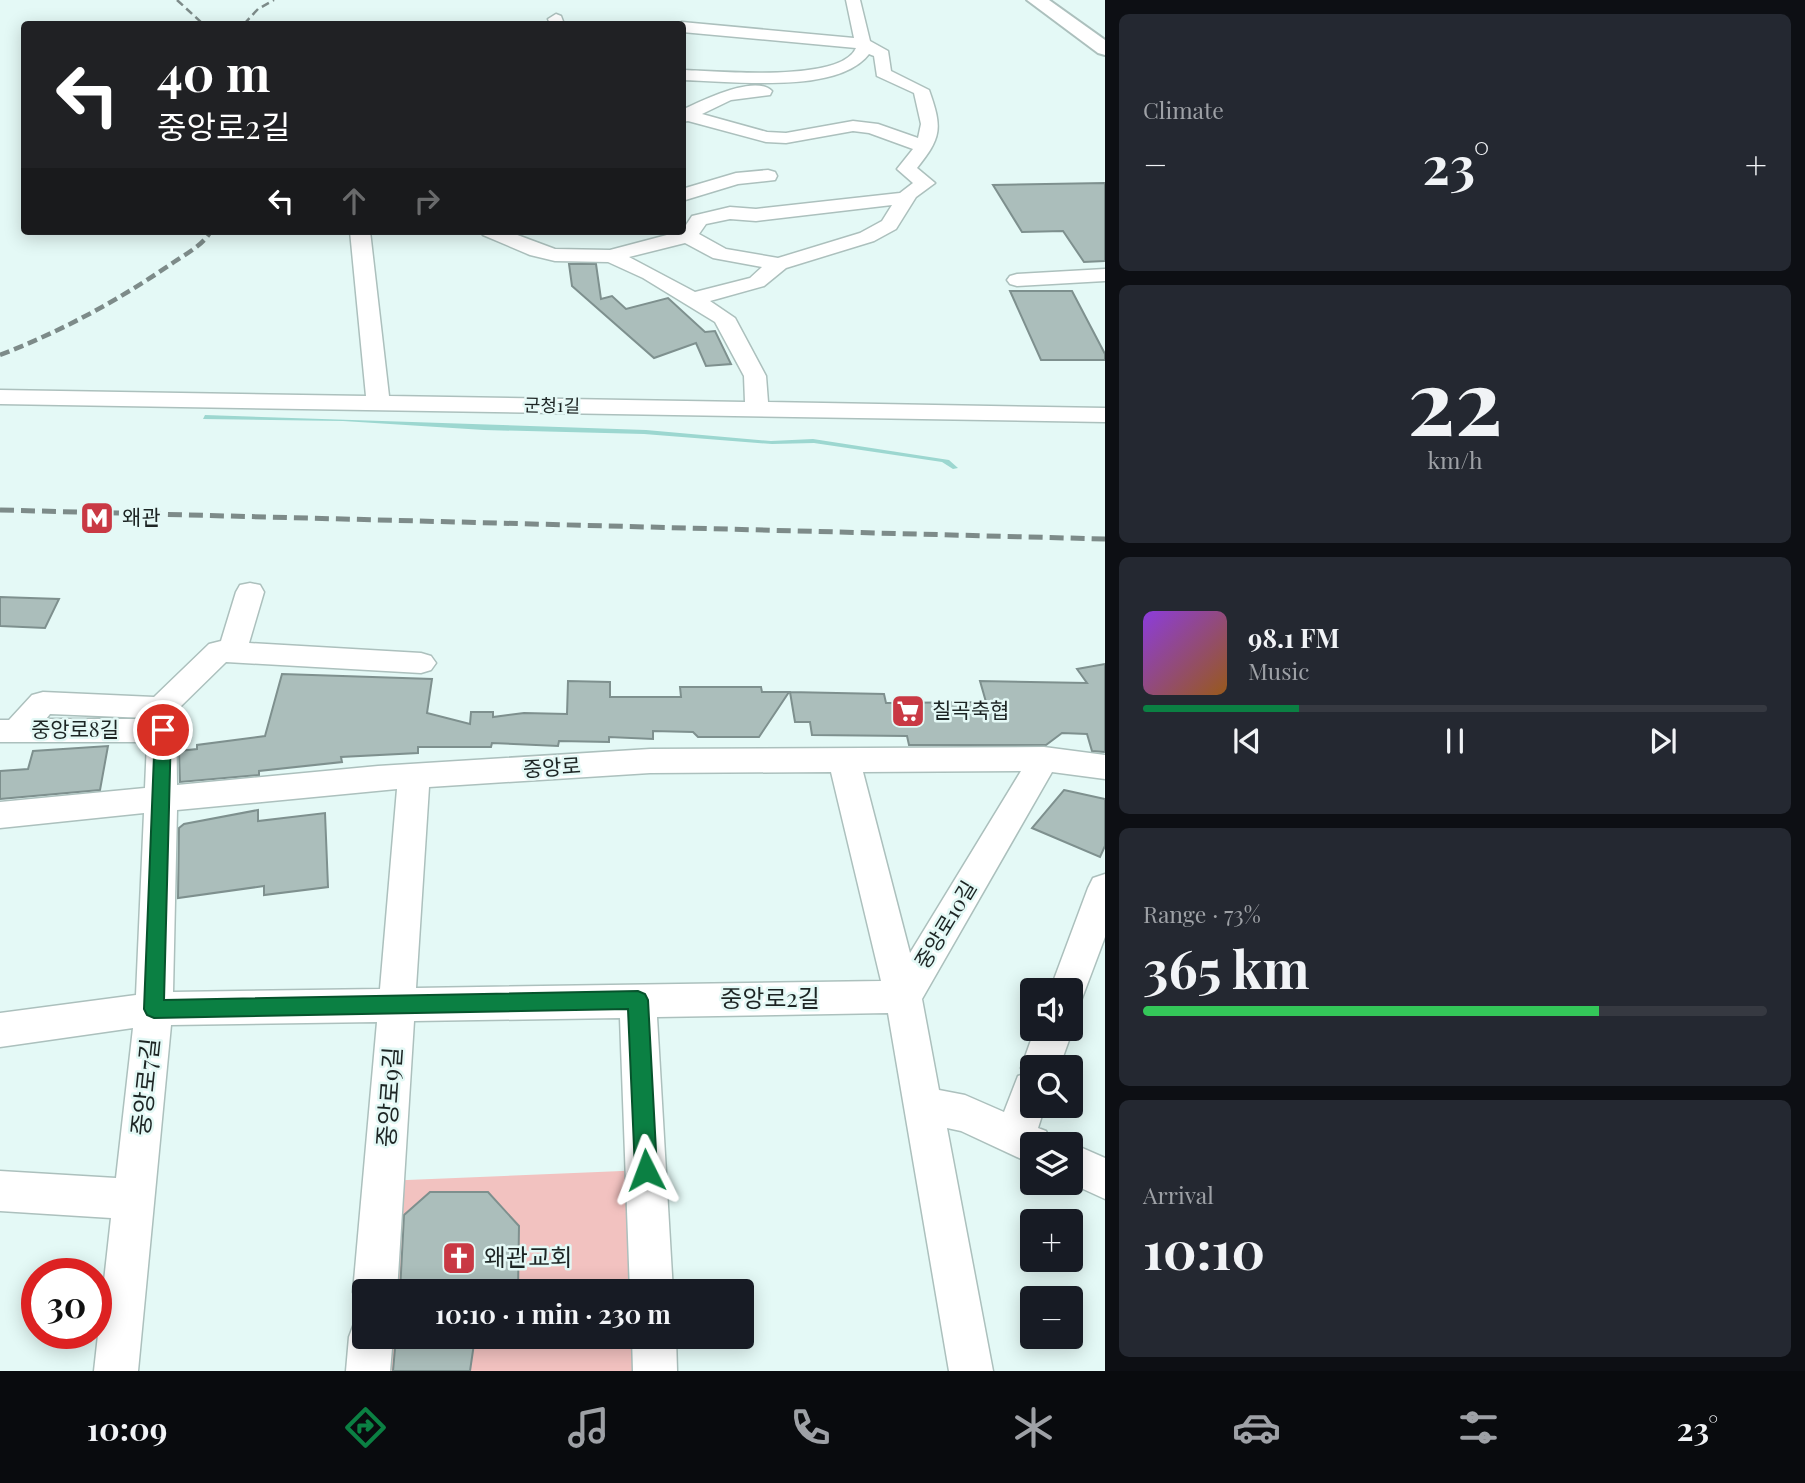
<!DOCTYPE html>
<html lang="en">
<head>
<meta charset="utf-8">
<style>
	body { margin:0; font-family:"Playfair Display","Noto Sans KR",serif; background:#242831; color:#f1f3f6; height:100vh; display:flex; flex-direction:column; font-size:26px; white-space:nowrap }
	* { box-sizing:border-box; margin:0 }
	p { font-size:23px; color:#9ea1a6 }
	.icon { flex:none; width:38px; height:38px; fill:none; stroke:currentColor; stroke-width:2; stroke-linecap:round; stroke-linejoin:round }
	.map { position:relative; flex:1; overflow:hidden }
	.sheet { display:flex; flex-direction:column; gap:14px; padding:14px; background:#0d0f14; width:700px }
	.sheet>* { flex:none }
	.hud { position:absolute; left:21px; top:21px; width:665px; height:214px; border-radius:7px; box-shadow:0 4px 18px #0003; background:#202124; color:#fff; overflow:hidden }
	.fabs { position:absolute; left:1020px; top:978px; display:grid; gap:14px }
	.fabs a { display:grid; place-items:center; width:63px; height:63px; border-radius:7px; background:#171b24; box-shadow:0 4px 18px #0003; font-size:35px }
	.speed { position:absolute; left:21px; top:1258px; display:flex; gap:14px; font-size:35px; font-weight:700; text-align:center }
	.speed>* { display:grid; place-content:center; width:91px; height:91px; border-radius:50%; background:#171b24; box-shadow:0 4px 18px #0003; line-height:1 }
	.speed .limit { border:10px solid #d22; background:#fff; color:#111 }
	.pin { position:absolute; display:grid; place-items:center; width:60px; height:60px; color:#fff; margin:-30px; border:4px solid #fff; border-radius:50%; box-shadow:0 2px 7px #0007 }
	.me { position:absolute; width:77px; margin:-38px; rotate:357deg; stroke-linejoin:round; filter:drop-shadow(0 0 5px #0008) }
	.turn { display:flex; align-items:center; gap:24px; height:147px; padding:0 21px; font-size:32px }
	.turn .icon { width:91px; height:91px; stroke-width:2.5 }
	.turn b { display:block; font-size:49px; line-height:60px }
	.lanes { display:flex; align-items:center; height:66px; padding:0 21px; background:#0003; justify-content:center; gap:35px; direction:ltr }
	.lanes .off { opacity:.35 }
	.big { font-size:52px; font-weight:700; line-height:1.1 }
	.sheet .widget { flex:1; display:flex; flex-direction:column; justify-content:center; gap:10px; min-width:0; padding:0 24px; border-radius:10px; background:#242831 }
	.sheet .dial { align-items:center; gap:0 }
	.dial b { font-size:91px; line-height:1 }
	.song { display:flex; align-items:center; gap:21px }
	.cover { width:84px; height:84px; border-radius:10px; background:linear-gradient(135deg,hsl(270 70% 55%),hsl(30 70% 35%)) }
	.played { height:7px; border-radius:4px; background:linear-gradient(90deg,#0b8043 25%,#363941 25%) }
	.keys { display:flex; justify-content:space-around; direction:ltr }
	.heat { display:flex; justify-content:space-between; align-items:center; font-size:38px; direction:ltr }
	.charge { height:10px; border-radius:5px; background:linear-gradient(90deg,#34c759 73%,#363941 0) }
	.trip { position:absolute; left:352px; top:1279px; width:402px; height:70px; border-radius:7px; background:#171b24; box-shadow:0 4px 18px #0003; font-weight:700; line-height:70px; text-align:center }
	.tab-bar { display:flex; height:112px; justify-content:space-around; align-items:center; background:#090b0e; color:#9ea1a6 }
	.tab-bar .icon { width:49px; height:49px }
	.tab-bar .current { color:#0b8043 }
	.tab-bar b { font-size:32px; color:#f1f3f6 }
	main { display:flex; flex:1; min-height:0 }
	.map>svg:first-child { display:block }
</style>
</head>
<body>
<main>
<div class="map">
<svg width="1105" height="1371" viewBox="0 0 1105 1371">
	<rect width="100%" height="100%" fill="#e4f9f6"/>
	<path fill="#f2c2c0" d="M646 1170 652 1291 375 1292 383 1181Z
		M371 1337H654L655 1371H368Z"/>
	<path fill="#9cd7d0" d="M205 415 646 430 771 441 813 439 949 460 958 468 953 469 942 462 814 443 772 444 644 434 484 430 343 421 203 419Z"/>
	<path fill="#abbebb" stroke="#7e908e" stroke-width="2" d="M1105 183V261L1084 262 1063 231 1022 232 993 185Z
		M569 264H596L601 299 612 296 626 309 668 298 705 332 715 331 731 364 706 366 696 343 654 358 572 286Z
		M1010 291H1072L1105 354V360H1041Z
		M0 597 59 599 45 628 0 626Z
		M1105 664V752L1092 751 1087 734 1062 733 1046 745H909L907 736 812 735 810 722H795L790 692 884 694 886 703 986 702 980 681 1087 683 1077 669Z
		M282 674 432 679 427 713 470 724 471 712H493V717L524 713 567 714 568 681 610 682V697H681L680 687H761L762 692H789L759 737H698L693 732 653 731V739L609 737V742L559 741 558 746 492 743 491 747H418V753L341 757 342 762 259 771V775L180 782 179 751 197 749V745L265 736Z
		M108 746 100 790 0 799V771L28 769 33 751Z
		M1064 790 1105 799V846L1100 857 1032 828Z
		M258 810V821L325 813 328 887 264 895V886L178 898 179 828 184 824Z
		M430 1192H488L519 1226 518 1292H400L404 1215Z
		M396 1337H475L470 1371H393Z"/>
	<g fill="none" stroke-linecap="round" stroke-linejoin="round">
		<g stroke="#acc0bd" stroke-width="3">
			<path id="minor" d="M846 0H860L870 41 888 51 891 71 929 90C943 129 941 138 917 168L935 183 916 197 896 229 874 241 786 268 764 286 710 301 735 318 766 376 768 402 1105 408V422L0 404V390L366 396 350 231H370L389 396 745 402 744 376 715 322 643 278 608 262 555 261 530 255 483 235 480 231H507L555 249 610 250 682 231 692 216 730 207 756 209 900 193 913 183 897 169 913 149 869 133 853 131 786 143 766 142 688 121 682 122V110C701 101 755 74 772 91L770 95 731 100 702 114 767 132 786 133 853 121 878 124 918 138 921 124 914 93 877 76 874 56 869 54C838 95 731 81 682 80V70C717 71 841 83 856 48L682 32V24H676L682 22 854 38ZM892 205 882 221 860 233 778 258 726 249 699 234 706 224 730 219 756 221ZM685 243 713 258 762 267 750 278 695 292 629 257Z
				M556 14 561 16 564 24H550L548 19Z
				M768 170 775 172 777 176 775 180 738 184 682 201V189L736 173Z
				M1105 269V281L1017 286 1010 284 1007 280 1010 276 1017 274Z
				M250 583 260 585 264 592 249 643 421 653 431 656 436 663 431 670 421 673 226 662 176 711 177 785 378 766 650 749 1044 747 1105 755V779L1052 772 922 999 939 1090 965 1095 1004 1112 1018 1076 1024 1074 1021 1068 1035 1029H1071V1025L1073 1029 1059 1068H1032V1106H1045L1038 1128 1046 1131 1052 1144H1032V1164L961 1131 947 1128 993 1371H949L888 1013 657 1017 673 1292H630L620 1018 414 1021 397 1292H364V1309L360 1307 353 1292 377 1022 171 1025 138 1371H94L111 1218 0 1211V1171L116 1178 133 1028 0 1047V1013L136 995 144 813 0 828V802L145 788 147 742H0V720H9L32 695 43 692 154 697 209 644 221 641 236 592 240 585ZM50 714 147 718V719H46ZM1021 771 910 953 863 772ZM831 772 881 981 416 988 429 787 650 773ZM397 789 380 989 173 992 177 810Z
				M1105 874V937L1081 1001 1071 1005V990H1050L1088 888 1093 878Z
				M1071 1143 1105 1158V1199L1070 1183 1071 1144H1068Z
				M364 1318V1337H393L390 1371H346L349 1337 355 1321Z
				M632 1337H676L677 1371H633Z"/>
		</g>
		<g stroke="#acc0bd" stroke-width="4">
			<path id="major" d="M1027 0H1049L1105 40V55L1098 53Z"/>
		</g>
		<use href="#minor" fill="#fff" fill-rule="evenodd"/>
		<use href="#major" fill="#fff" fill-rule="evenodd"/>
		<path stroke="#7d8b89" stroke-width="2.5" stroke-dasharray="8 4.5" stroke-linecap="butt" d="M177 0 202 23
			M244 24 258 9 274 0"/>
		<path stroke="#7d8b89" stroke-width="4.5" stroke-dasharray="10 5" stroke-linecap="butt" d="M0 355C62 331 119 300 174 262 186 254 203 245 211 231"/>
		<path stroke="#7d8b89" stroke-width="5" stroke-dasharray="14 7" stroke-linecap="butt" d="M0 510 1105 539"/>
	</g>
	<path fill="#0b8043" stroke="#07532c" stroke-width="2" d="M163 724 171 730 164 1000 638 991 645 994 648 1000 657 1170 654 1178 646 1181 639 1178 635 1170 628 1009 154 1018 147 1015 144 1009 155 730Z"/>
	<defs>
		<g id="metro-square" transform="scale(1.75)"><rect x="-9" y="-9" width="18" height="18" rx="4" fill="#c93944" stroke="#e4f9f6"/><path d="M-5.5 5V-5H-3L0 0L3-5H5.5V5H3V-.5L0 4L-3-.5V5Z" fill="#fff"/></g>
		<g id="supermarket-square" transform="scale(1.75)"><rect x="-9" y="-9" width="18" height="18" rx="4" fill="#c93944" stroke="#e4f9f6"/><path d="M-6-5.5h2.5l.6 2H6L4.5 2H-2.5L-4.4-4H-6ZM-1.5 3.2a1.3 1.3 0 1 0 .1 0ZM3 3.2a1.3 1.3 0 1 0 .1 0Z" fill="#fff"/></g>
		<g id="church-square" transform="scale(1.75)"><rect x="-9" y="-9" width="18" height="18" rx="4" fill="#c93944" stroke="#e4f9f6"/><path d="M-1.2-6h2.4v3.5h3.3v2.4h-3.3V6h-2.4V-.1h-3.3v-2.4h3.3Z" fill="#fff"/></g>
	</defs>
	<g fill-rule="evenodd">
		<use href="#metro-square" x="97" y="518"/>
		<use href="#supermarket-square" x="908" y="711"/>
		<use href="#church-square" x="459" y="1258"/>
	</g>
	<g text-anchor="middle" stroke-width="5" stroke-linejoin="round" paint-order="stroke">
		<g font-size="18" fill="#1d2524" stroke="#e4f9f6">
			<text transform="translate(552 406) rotate(1)" y="6">군청1길</text>
		</g>
		<g font-size="21" fill="#1d2524" stroke="#e4f9f6" text-anchor="start">
			<text x="122" y="525">왜관</text>
			<text x="932" y="718">칠곡축협</text>
		</g>
		<g font-size="21" fill="#1d2524" stroke="#e4f9f6">
			<text x="75" y="737">중앙로8길</text>
			<text transform="translate(552 768) rotate(-4)" y="7">중앙로</text>
			<text transform="translate(946 925) rotate(-59)" y="7">중앙로10길</text>
		</g>
		<g font-size="24" fill="#1d2524" stroke="#e4f9f6">
			<text x="770" y="1007">중앙로2길</text>
			<text transform="translate(146 1087) rotate(-84)" y="8">중앙로7길</text>
			<text transform="translate(390 1097) rotate(-86)" y="8">중앙로9길</text>
		</g>
		<g font-size="24" fill="#1d2524" stroke="#e4f9f6" text-anchor="start">
			<text x="484" y="1266">왜관교회</text>
		</g>
	</g>
</svg>
<div class="fabs">
<a><svg class="icon" aria-label="sound" viewBox="0 0 24 24"><path d="M4 9h4l5-4v14l-5-4H4zM17 9q2 3 0 6"/></svg></a>
<a><svg class="icon" aria-label="search" viewBox="0 0 24 24"><circle cx="10" cy="10" r="6"/><path d="M15 15l6 6"/></svg></a>
<a><svg class="icon" aria-label="layers" viewBox="0 0 24 24"><path d="M12 4l9 5-9 5-9-5zM3 14l9 5 9-5"/></svg></a>
<a>+</a>
<a>−</a>
</div>
<div class="speed"><div class="limit">30</div></div>
<div class="pin" style="left:163px;top:730px;background:#d93025"><svg class="icon" aria-label="arrive" viewBox="0 0 24 24"><path d="M6 21V4h12l-3 4 3 4H6"/></svg></div>
<svg class="me" style="left:646px;top:1170px" viewBox="-20 -20 40 40"><path d="M0-17L14 15 0 8-14 15z" fill="#0b8043" stroke="#fff" stroke-width="4"/></svg>
<div class="trip">10:10 · 1 min · 230 m</div>
<div class="hud">
<div class="turn"><svg class="icon" aria-label="left" viewBox="0 0 24 24"><path d="M17 20v-9H6M10 6l-5 5 5 5"/></svg><div><b>40 m</b>중앙로2길</div></div>
<div class="lanes"><svg class="icon" aria-label="left" viewBox="0 0 24 24"><path d="M17 20v-9H6M10 6l-5 5 5 5"/></svg><svg class="icon off" aria-label="ahead" viewBox="0 0 24 24"><path d="M12 20V5M6 11l6-6 6 6"/></svg><svg class="icon off" aria-label="right" viewBox="0 0 24 24"><path d="M7 20v-9h11M14 6l5 5-5 5"/></svg></div>
</div>
</div>
<section class="sheet">
<div class="widget"><p>Climate</p>
<div class="heat"><a>−</a><b class="big">23°</b><a>+</a></div>
</div>
<div class="widget dial"><b>22</b><p>km/h</p></div>
<div class="widget">
<div class="song"><i class="cover"></i><div><b>98.1 FM</b><p>Music</p></div></div>
<div class="played"></div>
<div class="keys"><svg class="icon" aria-label="previous" viewBox="0 0 24 24"><path d="M18 5L8 12l10 7zM5 5v14"/></svg><svg class="icon" aria-label="pause" viewBox="0 0 24 24"><path d="M8 5v14M16 5v14"/></svg><svg class="icon" aria-label="next" viewBox="0 0 24 24"><path d="M6 5l10 7-10 7zM19 5v14"/></svg></div>
</div>
<div class="widget"><p>Range · 73%</p><b class="big">365 km</b><div class="charge"></div></div>
<div class="widget"><p>Arrival</p><b class="big">10:10</b></div>
</section>
</main>
<nav class="tab-bar">
<b>10:09</b>
<svg class="icon current" aria-label="directions" viewBox="0 0 24 24"><path d="M12 3l9 9-9 9-9-9zM9 14v-3h6M13 9l2 2-2 2"/></svg>
<svg class="icon" aria-label="music" viewBox="0 0 24 24"><path d="M9 18V5l10-2v13"/><circle cx="6" cy="18" r="3"/><circle cx="16" cy="16" r="3"/></svg>
<svg class="icon" aria-label="phone" viewBox="0 0 24 24"><path d="M5 4h4l2 5-3 2q2 4 5 5l2-3 5 2v4C11 20 4 13 5 4z"/></svg>
<svg class="icon" aria-label="climate" viewBox="0 0 24 24"><path d="M12 3v18M4 7l16 10M4 17L20 7"/></svg>
<svg class="icon" aria-label="car" viewBox="0 0 24 24"><path d="M5 17H2v-5l4-1 3-4h7l3 4 3 1v5h-3M9 17h6M6 11h13"/><circle cx="7" cy="17" r="2"/><circle cx="17" cy="17" r="2"/></svg>
<svg class="icon" aria-label="filters" viewBox="0 0 24 24"><path d="M4 7h16M4 17h16"/><circle cx="9" cy="7" r="2"/><circle cx="15" cy="17" r="2"/></svg>
<b>23°</b>
</nav>
</body>
</html>
